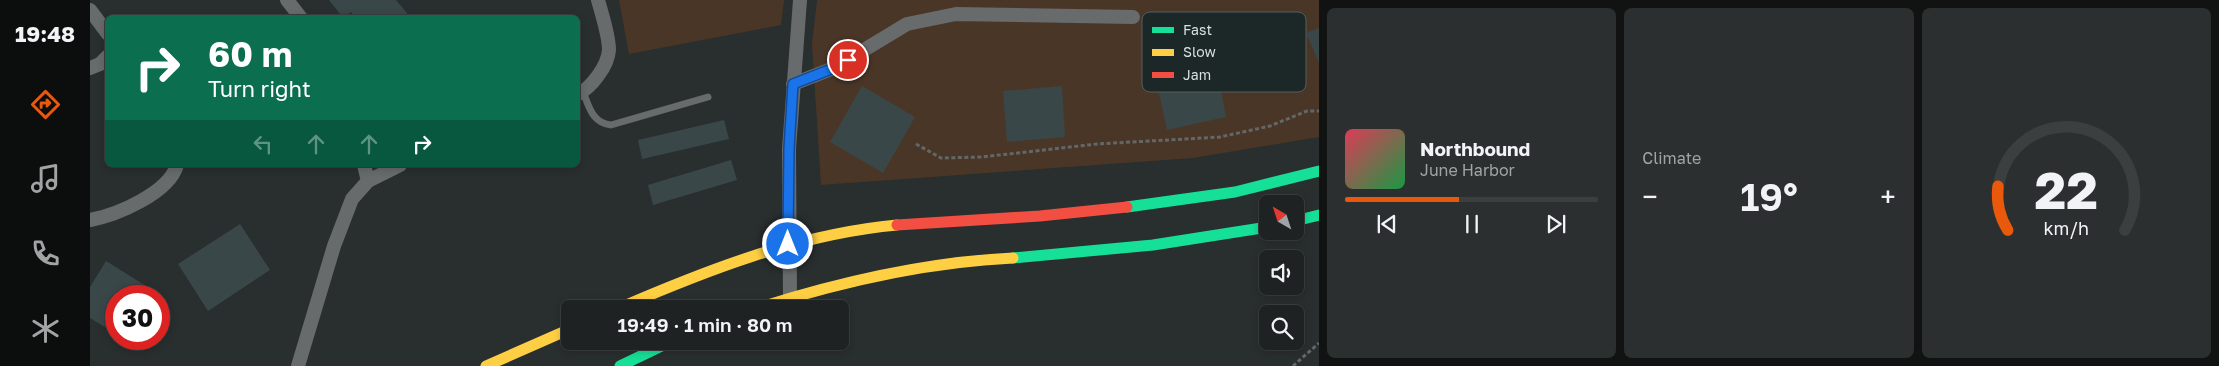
<!DOCTYPE html>
<html lang="en">
<head>
<meta charset="utf-8">
<style>
	body { margin:0; font-family:"Golos Text",sans-serif; background:#2c2f2f; color:#f1f3f6; height:100vh; display:flex; flex-direction:column; font-size:19px; white-space:nowrap }
	* { box-sizing:border-box; margin:0 }
	p { font-size:16px; color:#a1a4a5 }
	.icon { flex:none; width:28px; height:28px; fill:none; stroke:currentColor; stroke-width:2; stroke-linecap:round; stroke-linejoin:round }
	.map { position:relative; flex:1; overflow:hidden }
	.sheet { display:flex; flex-direction:column; gap:8px; padding:8px; background:#111313; width:900px }
	.sheet>* { flex:none }
	.banner { position:absolute; left:15px; top:15px; width:475px; height:152px; border-radius:8px; box-shadow:0 2px 8px #0003,0 0 0 1px #3c3f40; background:#0b6e4f; color:#fff; overflow:hidden }
	.needle { width:32px; rotate:321deg }
	.buttons { position:absolute; left:1169px; top:195px; display:grid; gap:10px }
	.buttons a { display:grid; place-items:center; width:45px; height:45px; border-radius:8px; background:#1f2222; box-shadow:0 2px 8px #0003,0 0 0 1px #3c3f40; font-size:25px }
	.speed { position:absolute; left:15px; top:285px; display:flex; gap:10px; font-size:25px; font-weight:700; text-align:center }
	.speed>* { display:grid; place-content:center; width:65px; height:65px; border-radius:50%; background:#1f2222; box-shadow:0 2px 8px #0003,0 0 0 1px #3c3f40; line-height:1 }
	.speed .limit { border:8px solid #d22; background:#fff; color:#111 }
	.pin { position:absolute; display:grid; place-items:center; width:42px; height:42px; color:#fff; margin:-21px; border:2px solid #fff; border-radius:50%; box-shadow:0 1px 5px #0007 }
	.me { position:absolute; width:55px; margin:-28px; rotate:0deg; stroke-linejoin:round; filter:drop-shadow(0 0 4px #0008) }
	.turn { display:flex; align-items:center; gap:18px; height:105px; padding:0 20px; font-size:22px }
	.turn .icon { width:65px; height:65px; stroke-width:2.5 }
	.turn b { display:block; font-size:35px; line-height:42px }
	.lanes { display:flex; align-items:center; height:48px; padding:0 20px; background:#0003; justify-content:center; gap:25px; direction:ltr }
	.lanes .off { opacity:.35 }
	.big { font-size:38px; font-weight:600; line-height:1.1 }
	.sheet .card { flex:1; display:flex; flex-direction:column; justify-content:center; gap:8px; min-width:0; padding:0 18px; border-radius:8px; background:#2c2f2f }
	.sheet .dial { align-items:center; gap:0 }
	.dial svg { height:130px; overflow:visible; fill:none; stroke:#3c3f40; stroke-width:7; stroke-linecap:round; text-anchor:middle }
	.dial text { fill:#f1f3f6; stroke:none }
	.song { display:flex; align-items:center; gap:15px }
	.cover { width:60px; height:60px; border-radius:8px; background:linear-gradient(135deg,hsl(350 70% 55%),hsl(140 70% 35%)) }
	.played { height:5px; border-radius:2px; background:linear-gradient(90deg,#ea580c 45%,#3c3f40 45%) }
	.keys { display:flex; justify-content:space-around; direction:ltr }
	.heat { display:flex; justify-content:space-between; align-items:center; font-size:28px; direction:ltr }
	.sheet .tiles { flex:1; display:grid; gap:8px; grid-template-columns:repeat(3,1fr) }
	.trip { position:absolute; left:471px; top:300px; width:288px; height:50px; border-radius:8px; background:#1f2222; box-shadow:0 2px 8px #0003,0 0 0 1px #3c3f40; font-weight:600; line-height:50px; text-align:center }
	main { display:flex; flex:1; min-height:0 }
	.dock { display:flex; flex-direction:column; width:90px; justify-content:space-around; align-items:center; background:#0c0e0e; color:#a1a4a5 }
	.dock .icon { width:35px; height:35px }
	.dock .active { color:#ea580c }
	.dock b { font-size:22px; color:#f1f3f6 }
	.map>svg:first-child { display:block }
</style>
</head>
<body>
<main>
<nav class="dock">
<b>19:48</b>
<svg class="icon active" aria-label="directions" viewBox="0 0 24 24"><path d="M12 3l9 9-9 9-9-9zM9 14v-3h6M13 9l2 2-2 2"/></svg>
<svg class="icon" aria-label="music" viewBox="0 0 24 24"><path d="M9 18V5l10-2v13"/><circle cx="6" cy="18" r="3"/><circle cx="16" cy="16" r="3"/></svg>
<svg class="icon" aria-label="phone" viewBox="0 0 24 24"><path d="M5 4h4l2 5-3 2q2 4 5 5l2-3 5 2v4C11 20 4 13 5 4z"/></svg>
<svg class="icon" aria-label="climate" viewBox="0 0 24 24"><path d="M12 3v18M4 7l16 10M4 17L20 7"/></svg>
</nav>
<div class="map">
<svg width="1229" height="366" viewBox="0 0 1229 366">
	<rect width="100%" height="100%" fill="#292e2e"/>
	<path fill="#4a3627" d="M529 0H694L691 25 539 54Z
		M727 0H1229V137L1103 158 731 185 722 44Z"/>
	<path fill="#3a4748" d="M239 0H306L321 18H265L261 12 253 18Z
		M1229 28V63L1216 33Z
		M1125 61 1136 117 1077 130 1065 74Z
		M772 86 825 117 793 173 740 142Z
		M972 86 975 137 917 142 913 91Z
		M634 120 639 139 552 159 548 140Z
		M641 160 647 180 563 205 558 185Z
		M150 224 180 270 118 311 88 264Z
		M16 261 61 289 57 296H26V334L0 318V287Z"/>
	<g fill="none" stroke-linecap="round" stroke-linejoin="round">
		<path stroke="#636767" stroke-width="3" stroke-dasharray="4 2.5" stroke-linecap="butt" d="M826 144 851 158 892 157 1007 144 1130 137 1180 126 1217 111H1229
			M1203 366 1229 343"/>
		<path stroke="#676b6b" stroke-width="7" d="M493 92C499 106 502 123 521 125L618 97"/>
		<path stroke="#676b6b" stroke-width="14" d="M197 0 211 18
			M0 10 18 34
			M0 68 10 64 18 56
			M703 84 744 68 817 24 866 14 1043 17
			M488 94C501 88 518 66 519 50 519 35 512 15 508 0
			M274 165 278 181
			M0 220C27 215 79 193 87 165
			M700 297 699 149 710 0
			M208 366 244 246 262 199 278 181 310 165"/>
		<path stroke="#16e098" stroke-width="11" d="M1037 207 1145 192 1229 171
			M1205 221 1229 215
			M923 258 1063 245 1178 227
			M530 366 582 341"/>
		<path stroke="#ffcf43" stroke-width="11" d="M527 309C617 270 709 234 807 225
			M665 309C749 282 835 262 923 258
			M396 366 480 329"/>
		<path stroke="#f24e42" stroke-width="11" d="M807 225 950 216 1037 207"/>
	</g>
	<g fill="none" stroke-linecap="round" stroke-linejoin="round">
		<g stroke="#114b97" stroke-width="12">
			<path id="route" d="M698 244 699 149 703 84 744 68 758 60"/>
		</g>
		<use href="#route" stroke="#1a73e8" stroke-width="9"/>
	</g>
	<rect x="1052" y="12" width="164" height="80" rx="8" fill="#1c2728" stroke="#545e5f" stroke-width="1"/>
	<rect x="1062" y="27" width="22" height="6" fill="#16e098"/>
	<rect x="1062" y="49" width="22" height="7" fill="#ffcf43"/>
	<rect x="1062" y="72" width="22" height="6" fill="#f24e42"/>
	<g font-size="14" fill="#d8dfe0">
		<text x="1093" y="35">Fast</text>
		<text x="1093" y="57">Slow</text>
		<text x="1093" y="80">Jam</text>
	</g>
</svg>
<div class="buttons">
<a><svg class="needle" viewBox="-14 -14 28 28"><path d="M0-13l5 13h-10z" fill="#e53935"/><path d="M0 13l5-13h-10z" fill="#a1a4a5"/></svg></a>
<a><svg class="icon" aria-label="sound" viewBox="0 0 24 24"><path d="M4 9h4l5-4v14l-5-4H4zM17 9q2 3 0 6"/></svg></a>
<a><svg class="icon" aria-label="search" viewBox="0 0 24 24"><circle cx="10" cy="10" r="6"/><path d="M15 15l6 6"/></svg></a>
</div>
<div class="speed"><div class="limit">30</div></div>
<div class="pin" style="left:758px;top:60px;background:#d93025"><svg class="icon" aria-label="arrive" viewBox="0 0 24 24"><path d="M6 21V4h12l-3 4 3 4H6"/></svg></div>
<svg class="me" style="left:698px;top:244px" viewBox="-20 -20 40 40"><circle r="17" fill="#1a73e8" stroke="#fff" stroke-width="3"/><path d="M0-11L8 9 0 5-8 9z" fill="#fff"/></svg>
<div class="trip">19:49 · 1 min · 80 m</div>
<div class="banner">
<div class="turn"><svg class="icon" aria-label="right" viewBox="0 0 24 24"><path d="M7 20v-9h11M14 6l5 5-5 5"/></svg><div><b>60 m</b>Turn right</div></div>
<div class="lanes"><svg class="icon off" aria-label="left" viewBox="0 0 24 24"><path d="M17 20v-9H6M10 6l-5 5 5 5"/></svg><svg class="icon off" aria-label="ahead" viewBox="0 0 24 24"><path d="M12 20V5M6 11l6-6 6 6"/></svg><svg class="icon off" aria-label="ahead" viewBox="0 0 24 24"><path d="M12 20V5M6 11l6-6 6 6"/></svg><svg class="icon" aria-label="right" viewBox="0 0 24 24"><path d="M7 20v-9h11M14 6l5 5-5 5"/></svg></div>
</div>
</div>
<section class="sheet">
<div class="tiles">
<div class="card">
<div class="song"><i class="cover"></i><div><b>Northbound</b><p>June Harbor</p></div></div>
<div class="played"></div>
<div class="keys"><svg class="icon" aria-label="previous" viewBox="0 0 24 24"><path d="M18 5L8 12l10 7zM5 5v14"/></svg><svg class="icon" aria-label="pause" viewBox="0 0 24 24"><path d="M8 5v14M16 5v14"/></svg><svg class="icon" aria-label="next" viewBox="0 0 24 24"><path d="M6 5l10 7-10 7zM19 5v14"/></svg></div>
</div>
<div class="card"><p>Climate</p>
<div class="heat"><a>−</a><b class="big">19°</b><a>+</a></div>
</div>
<div class="card dial"><svg viewBox="0 0 100 80">
<path d="M14 69A42 42 0 1 1 86 69"/>
<path d="M14 69A42 42 0 0 1 8 42" stroke="#ea580c"/>
<text x="50" y="56" font-size="32" font-weight="700">22</text>
<text x="50" y="72" font-size="11">km/h</text>
</svg></div>
</div>
</section>
</main>
</body>
</html>
